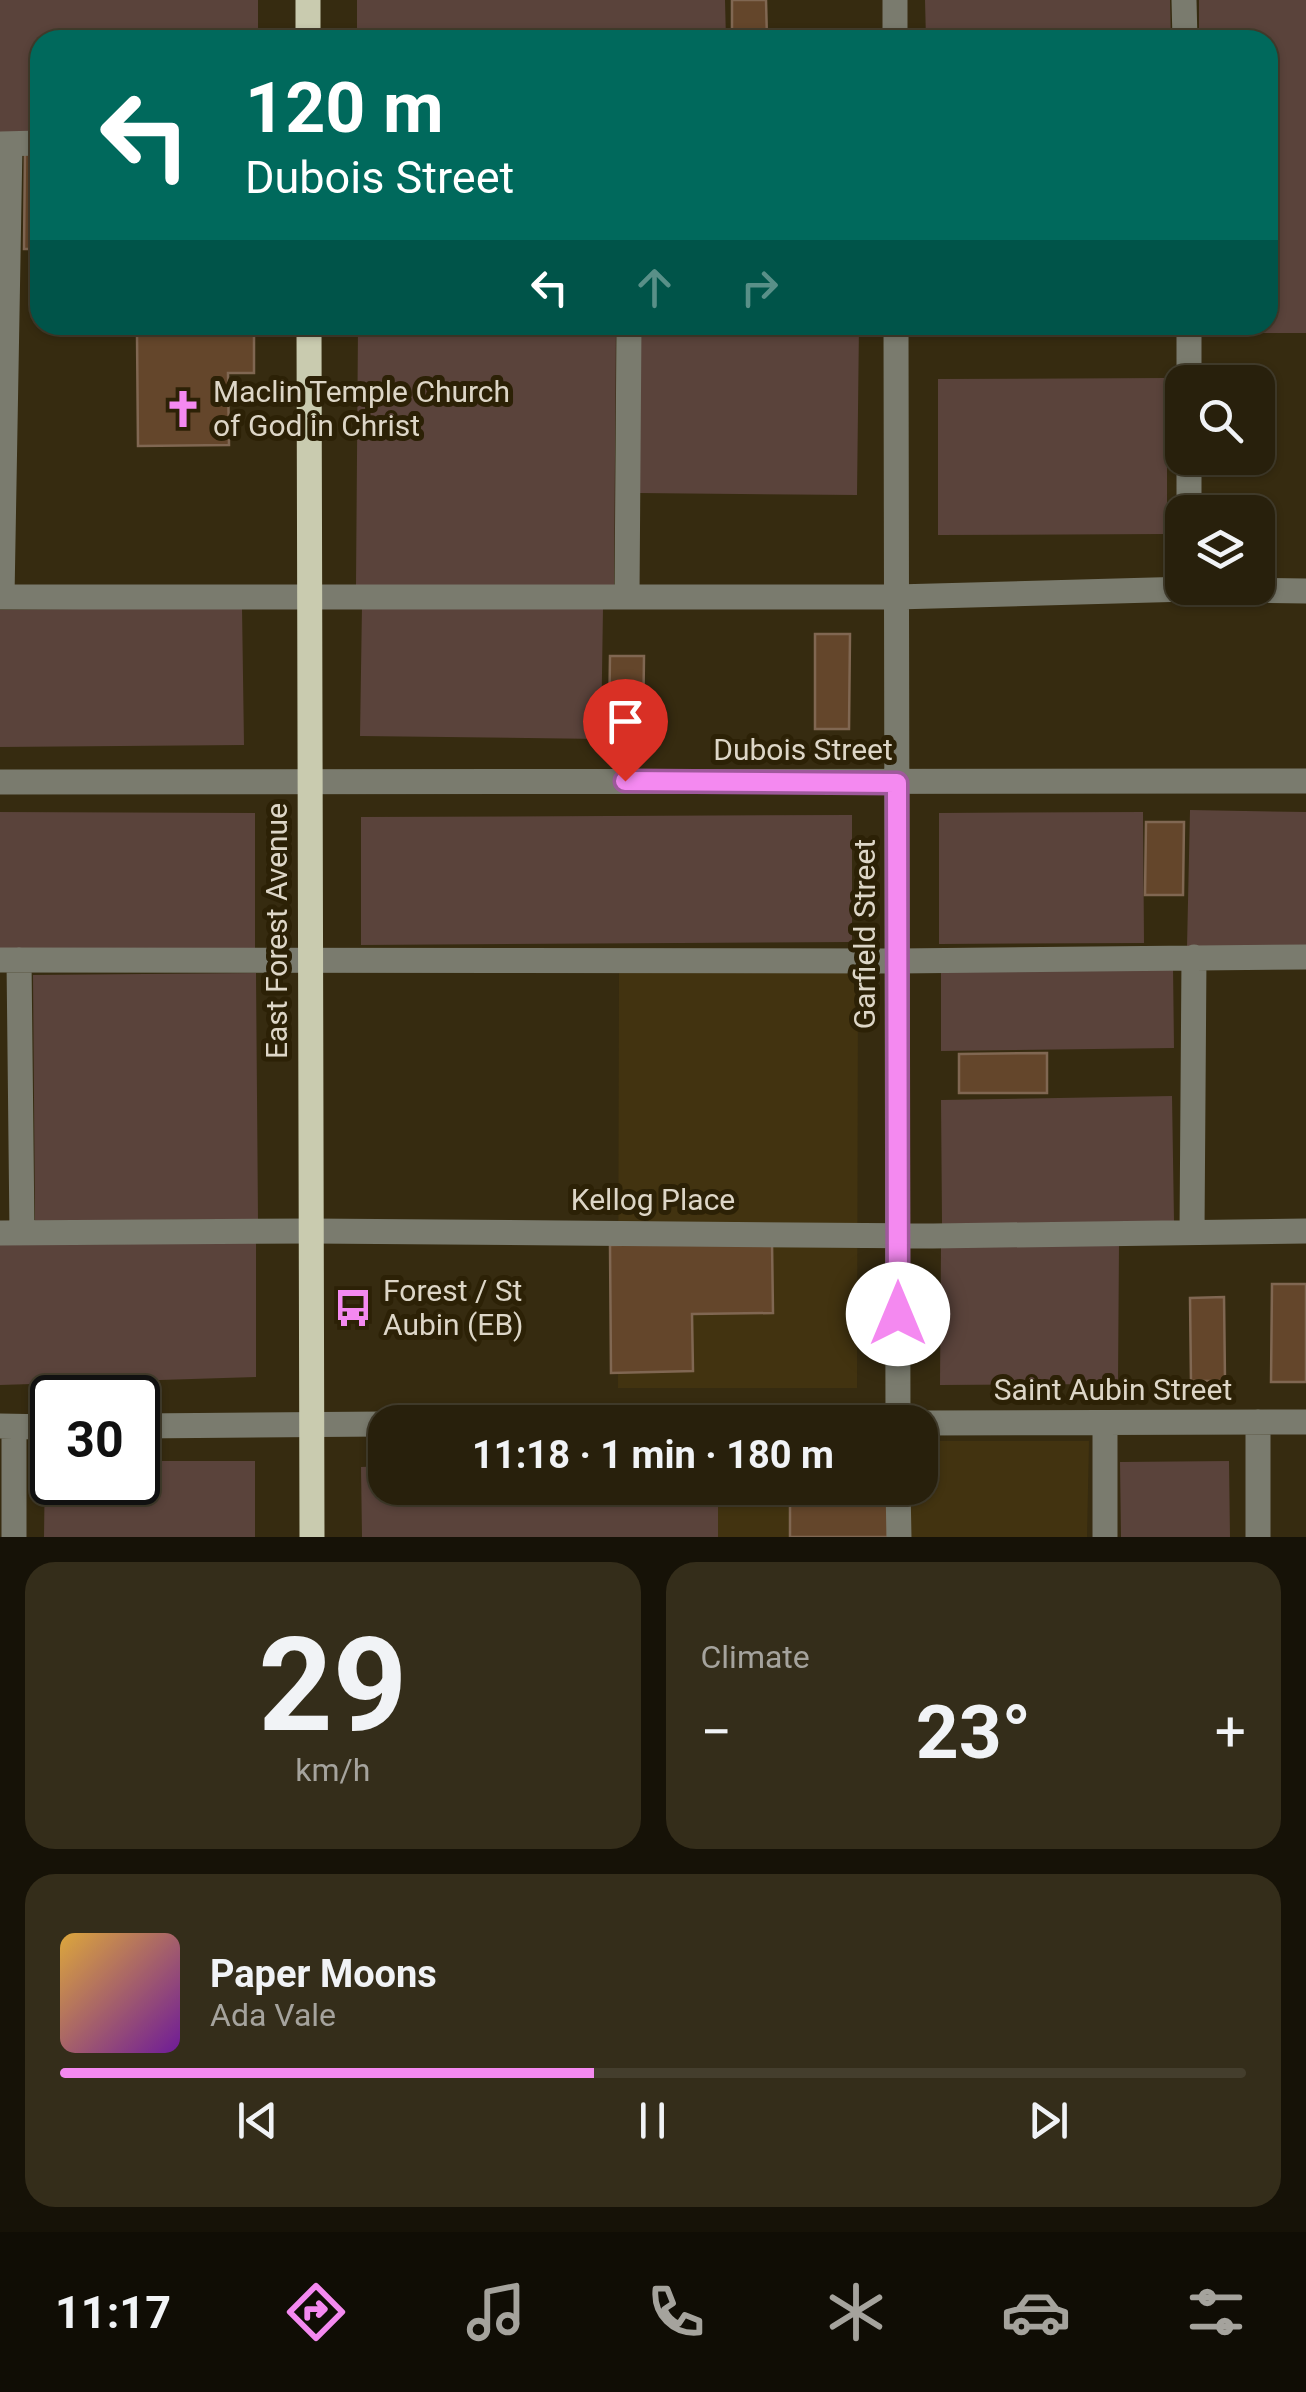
<!DOCTYPE html>
<html lang="en">
<head>
<meta charset="utf-8">
<style>
	body { margin:0; font-family:Roboto,sans-serif; background:#342d1a; color:#f1f3f6; height:100vh; display:flex; flex-direction:column; font-size:38px; white-space:nowrap }
	* { box-sizing:border-box; margin:0 }
	p { font-size:32px; color:#a5a39d }
	.icon { flex:none; width:55px; height:55px; fill:none; stroke:currentColor; stroke-width:2; stroke-linecap:round; stroke-linejoin:round }
	.map { position:relative; height:1537px; overflow:hidden }
	.details { display:flex; flex-direction:column; gap:25px; padding:25px; background:#161207; flex:1 }
	.details>* { flex:none }
	.banner { position:absolute; left:30px; top:30px; width:1248px; height:305px; border-radius:30px; box-shadow:0 2px 8px #0004,0 0 0 2px #443e2d; background:#00695c; color:#fff; overflow:hidden }
	.tools { position:absolute; left:1165px; top:365px; display:grid; gap:20px }
	.tools a { display:grid; place-items:center; width:110px; height:110px; border-radius:20px; background:#28200c; box-shadow:0 2px 8px #0004,0 0 0 2px #443e2d; font-size:50px }
	.speed { position:absolute; left:30px; top:1375px; display:flex; gap:20px; font-size:50px; font-weight:700; text-align:center }
	.speed>* { display:grid; place-content:center; width:130px; height:130px; border-radius:50%; background:#28200c; box-shadow:0 2px 8px #0004,0 0 0 2px #443e2d; line-height:1 }
	.speed .limit { border:5px solid #111; border-radius:15px; background:#fff; color:#111 }
	.pin { position:absolute; display:grid; place-items:center; width:85px; height:85px; color:#fff; margin:-102px -42px; border-radius:50% 50% 50% 0; rotate:-45deg; box-shadow:0 0 10px #0007 }
	.pin .icon { rotate:45deg }
	.me { position:absolute; width:110px; margin:-55px; rotate:0deg; stroke-linejoin:round; filter:drop-shadow(0 0 8px #0008) }
	.turn { display:flex; align-items:center; gap:35px; height:210px; padding:0 50px; font-size:45px }
	.turn .icon { width:130px; height:130px; stroke-width:2.5 }
	.turn b { display:block; font-size:70px; line-height:85px }
	.lanes { display:flex; align-items:center; height:95px; padding:0 50px; background:#0003; justify-content:center; gap:50px; direction:ltr }
	.lanes .off { opacity:.35 }
	.big { font-size:75px; font-weight:700; line-height:1.1 }
	.details .widget { flex:1; display:flex; flex-direction:column; justify-content:center; gap:15px; min-width:0; padding:0 35px; border-radius:30px; background:#342d1a }
	.details .dial { align-items:center; gap:0 }
	.dial b { font-size:130px; line-height:1 }
	.song { display:flex; align-items:center; gap:30px }
	.cover { width:120px; height:120px; border-radius:15px; background:linear-gradient(135deg,hsl(40 70% 55%),hsl(280 70% 35%)) }
	.played { height:10px; border-radius:5px; background:linear-gradient(90deg,#f489f0 45%,#443e2d 45%) }
	.keys { display:flex; justify-content:space-around; direction:ltr }
	.heat { display:flex; justify-content:space-between; align-items:center; font-size:55px; direction:ltr }
	.details .tiles { flex:1; display:grid; gap:25px; grid-template-columns:1fr 1fr }
	.widget:last-child { grid-column:span 2 }
	.trip { position:absolute; left:368px; top:1405px; width:570px; height:100px; border-radius:30px; background:#28200c; box-shadow:0 2px 8px #0004,0 0 0 2px #443e2d; font-weight:700; line-height:100px; text-align:center }
	.dock { display:flex; height:160px; justify-content:space-around; align-items:center; background:#100d05; color:#a5a39d }
	.dock .icon { width:70px; height:70px }
	.dock .on { color:#f489f0 }
	.dock b { font-size:45px; color:#f1f3f6 }
	.map>svg:first-child { display:block }
</style>
</head>
<body>
<div class="map">
<svg width="1306" height="1537" viewBox="0 0 1306 1537">
	<rect width="100%" height="100%" fill="#362b10"/>
	<path fill="#423310" d="M619 972H858L857 1388H618Z
		M920 1441H1089L1087 1537H718V1488H920Z"/>
	<path fill="#5a433b" d="M0 0H258V40H40V132H0Z
		M357 0H725L726 40H357Z
		M925 0H1170L1171 40H926Z
		M1199 0H1306V333H1200V325H1268V40H1199Z
		M358 325H616L614 587 356 586Z
		M639 325H859L857 495 638 493Z
		M1167 378V534L938 535V379Z
		M362 605 603 608 601 739 360 736Z
		M242 607 244 745 0 747V610Z
		M1190 810 1306 812V949L1187 947Z
		M0 812 255 813V948L0 949Z
		M1143 812 1144 943 939 944V813Z
		M852 815V942L361 945V817Z
		M1173 967 1174 1048 941 1051V970Z
		M256 973 258 1219 35 1221 33 975Z
		M1172 1096 1174 1221 942 1224 941 1100Z
		M256 1243V1377L0 1385V1245Z
		M941 1245H1119L1118 1384 940 1385Z
		M45 1461H52V1482H138V1461H255V1537H44Z
		M1229 1461 1230 1537H1121L1120 1462Z
		M385 1466V1488H718V1537H362L361 1467Z"/>
	<path fill="#64462b" stroke="#806752" stroke-width="2.5" d="M732 0H766L767 40H732Z
		M25 151H40V249H24Z
		M254 333V373H228L229 445 138 446 137 334Z
		M815 634H850L849 729H815Z
		M610 656H644L643 731 609 730Z
		M1146 822H1184L1183 895H1145Z
		M1047 1053V1093H959V1054Z
		M772 1242 773 1313 692 1314 693 1371 611 1373 610 1245Z
		M1272 1284H1306V1382H1271Z
		M1224 1297 1225 1381H1191L1190 1298Z
		M805 1488H860V1497H888V1537H790V1493H805Z"/>
	<g fill="none" stroke-linecap="round" stroke-linejoin="round">
		<path stroke="#7a7b6e" stroke-width="25" d="M895 0V40
			M1184 0 1185 40
			M0 144 40 143
			M896 325 898 1422
			M1189 325V382
			M1189 458V512
			M627 596 629 325
			M0 597H896L1189 589 1306 591
			M2 597 10 144
			M0 782 1306 781
			M0 960 897 961 1306 957
			M19 960 22 1233
			M1192 1232 1194 957
			M0 1233 311 1231 933 1236 1306 1231
			M920 1423 1306 1422
			M1105 1423V1537
			M0 1426 52 1427
			M138 1426 385 1424
			M898 1488 899 1537
			M14 1537V1427
			M1258 1537V1422"/>
		<path stroke="#c9cbaf" stroke-width="25" d="M308 0V40
			M309 325 312 1537"/>
	</g>
	<g fill="none" stroke-linecap="round" stroke-linejoin="round">
		<g stroke="#9f599c" stroke-width="25">
			<path id="route" d="M625 781 897 783 898 1314"/>
		</g>
		<use href="#route" stroke="#f489f0" stroke-width="18"/>
	</g>
	<defs>
		<g id="church-bare" transform="scale(3)"><path d="M-1.2-6h2.4v3.5h3.3v2.4h-3.3V6h-2.4V-.1h-3.3v-2.4h3.3Z" fill="#f489f0" stroke="#2c2106" stroke-width="2.5" paint-order="stroke"/></g>
		<g id="bus-bare" transform="scale(3)"><path d="M-5-6H5V4H4V6H2V4H-2V6H-4V4H-5ZM-3.5-4V0h7V-4ZM-3.5 1.2v1.5H-2V1.2ZM2 1.2v1.5H3.5V1.2Z" fill="#f489f0" stroke="#2c2106" stroke-width="2.5" paint-order="stroke"/></g>
	</defs>
	<g fill-rule="evenodd">
		<use href="#church-bare" x="183" y="409"/>
		<use href="#bus-bare" x="353" y="1308"/>
	</g>
	<g text-anchor="middle" stroke-width="10" stroke-linejoin="round" paint-order="stroke">
		<g font-size="30" fill="#ddd6c7" stroke="#2c2106" text-anchor="start">
			<text x="213" y="402">Maclin Temple Church<tspan x="213" dy="34">of God in Christ</tspan></text>
			<text x="383" y="1301">Forest / St<tspan x="383" dy="34">Aubin (EB)</tspan></text>
		</g>
		<g font-size="30" fill="#ddd6c7" stroke="#2c2106">
			<text x="803" y="760">Dubois Street</text>
			<text transform="translate(277 931) rotate(-90)" y="10">East Forest Avenue</text>
			<text transform="translate(865 934) rotate(-90)" y="10">Garfield Street</text>
			<text x="653" y="1210">Kellog Place</text>
			<text x="1113" y="1400">Saint Aubin Street</text>
		</g>
	</g>
</svg>
<div class="tools">
<a><svg class="icon" aria-label="search" viewBox="0 0 24 24"><circle cx="10" cy="10" r="6"/><path d="M15 15l6 6"/></svg></a>
<a><svg class="icon" aria-label="layers" viewBox="0 0 24 24"><path d="M12 4l9 5-9 5-9-5zM3 14l9 5 9-5"/></svg></a>
</div>
<div class="speed"><div class="limit">30</div></div>
<div class="pin" style="left:625px;top:781px;background:#d93025"><svg class="icon" aria-label="arrive" viewBox="0 0 24 24"><path d="M6 21V4h12l-3 4 3 4H6"/></svg></div>
<svg class="me" style="left:898px;top:1314px" viewBox="-20 -20 40 40"><circle r="19" fill="#fff"/><path d="M0-13L10 11 0 6-10 11z" fill="#f489f0"/></svg>
<div class="trip">11:18 · 1 min · 180 m</div>
<div class="banner">
<div class="turn"><svg class="icon" aria-label="left" viewBox="0 0 24 24"><path d="M17 20v-9H6M10 6l-5 5 5 5"/></svg><div><b>120 m</b>Dubois Street</div></div>
<div class="lanes"><svg class="icon" aria-label="left" viewBox="0 0 24 24"><path d="M17 20v-9H6M10 6l-5 5 5 5"/></svg><svg class="icon off" aria-label="ahead" viewBox="0 0 24 24"><path d="M12 20V5M6 11l6-6 6 6"/></svg><svg class="icon off" aria-label="right" viewBox="0 0 24 24"><path d="M7 20v-9h11M14 6l5 5-5 5"/></svg></div>
</div>
</div>
<section class="details">
<div class="tiles">
<div class="widget dial"><b>29</b><p>km/h</p></div>
<div class="widget"><p>Climate</p>
<div class="heat"><a>−</a><b class="big">23°</b><a>+</a></div>
</div>
<div class="widget">
<div class="song"><i class="cover"></i><div><b>Paper Moons</b><p>Ada Vale</p></div></div>
<div class="played"></div>
<div class="keys"><svg class="icon" aria-label="previous" viewBox="0 0 24 24"><path d="M18 5L8 12l10 7zM5 5v14"/></svg><svg class="icon" aria-label="pause" viewBox="0 0 24 24"><path d="M8 5v14M16 5v14"/></svg><svg class="icon" aria-label="next" viewBox="0 0 24 24"><path d="M6 5l10 7-10 7zM19 5v14"/></svg></div>
</div>
</div>
</section>
<nav class="dock">
<b>11:17</b>
<svg class="icon on" aria-label="directions" viewBox="0 0 24 24"><path d="M12 3l9 9-9 9-9-9zM9 14v-3h6M13 9l2 2-2 2"/></svg>
<svg class="icon" aria-label="music" viewBox="0 0 24 24"><path d="M9 18V5l10-2v13"/><circle cx="6" cy="18" r="3"/><circle cx="16" cy="16" r="3"/></svg>
<svg class="icon" aria-label="phone" viewBox="0 0 24 24"><path d="M5 4h4l2 5-3 2q2 4 5 5l2-3 5 2v4C11 20 4 13 5 4z"/></svg>
<svg class="icon" aria-label="climate" viewBox="0 0 24 24"><path d="M12 3v18M4 7l16 10M4 17L20 7"/></svg>
<svg class="icon" aria-label="car" viewBox="0 0 24 24"><path d="M5 17H2v-5l4-1 3-4h7l3 4 3 1v5h-3M9 17h6M6 11h13"/><circle cx="7" cy="17" r="2"/><circle cx="17" cy="17" r="2"/></svg>
<svg class="icon" aria-label="filters" viewBox="0 0 24 24"><path d="M4 7h16M4 17h16"/><circle cx="9" cy="7" r="2"/><circle cx="15" cy="17" r="2"/></svg>
</nav>
</body>
</html>
